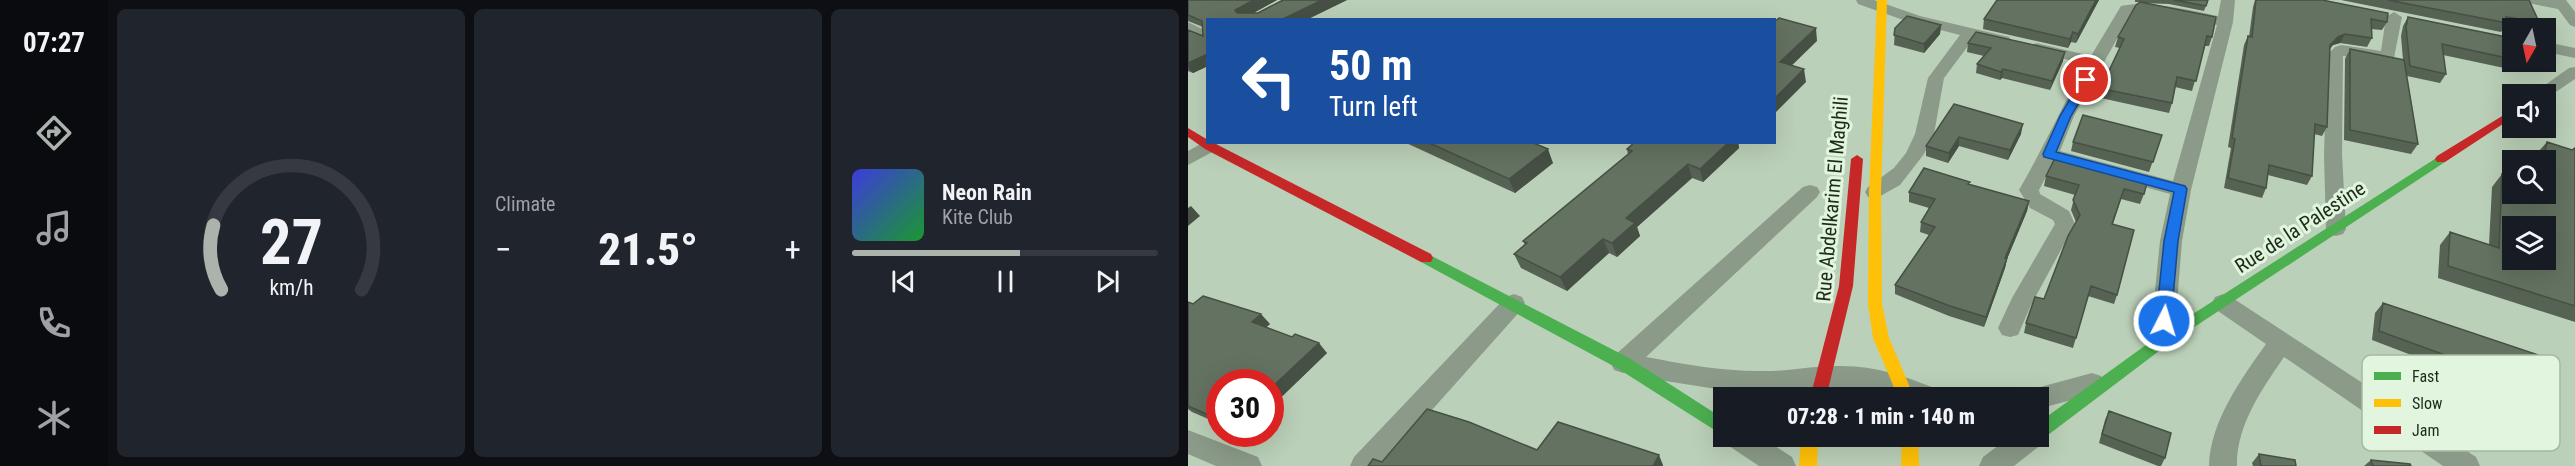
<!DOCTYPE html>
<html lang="en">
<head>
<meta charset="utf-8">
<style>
	body { margin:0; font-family:"Roboto Condensed",sans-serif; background:#20242c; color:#f1f3f6; height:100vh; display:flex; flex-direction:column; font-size:22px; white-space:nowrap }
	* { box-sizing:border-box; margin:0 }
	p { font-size:20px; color:#9ea1a6 }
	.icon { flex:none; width:33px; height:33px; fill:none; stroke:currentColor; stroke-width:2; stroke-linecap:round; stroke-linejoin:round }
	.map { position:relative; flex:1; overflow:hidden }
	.sheet { display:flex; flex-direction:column; gap:9px; padding:9px; background:#0d0f14; width:1080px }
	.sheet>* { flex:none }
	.guide { position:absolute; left:18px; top:18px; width:570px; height:126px; border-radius:0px; box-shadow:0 6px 24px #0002; background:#1a4fa0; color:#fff; overflow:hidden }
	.needle { width:39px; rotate:189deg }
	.fabs { position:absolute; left:1314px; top:18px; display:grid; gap:12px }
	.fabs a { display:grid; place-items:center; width:54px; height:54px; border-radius:0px; background:#171b24; box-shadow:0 6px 24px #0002; font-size:30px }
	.speed { position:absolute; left:18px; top:369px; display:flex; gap:12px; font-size:30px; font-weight:700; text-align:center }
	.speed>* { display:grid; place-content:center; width:78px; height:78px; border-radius:50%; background:#171b24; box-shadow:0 6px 24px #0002; line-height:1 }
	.speed .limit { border:9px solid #d22; background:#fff; color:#111 }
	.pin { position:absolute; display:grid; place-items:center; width:51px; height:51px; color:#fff; margin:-26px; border:3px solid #fff; border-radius:50%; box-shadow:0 2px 6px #0007 }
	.me { position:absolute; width:66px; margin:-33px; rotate:5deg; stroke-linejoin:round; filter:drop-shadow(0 0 4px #0008) }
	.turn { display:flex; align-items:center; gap:21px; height:126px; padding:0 24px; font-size:27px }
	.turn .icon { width:78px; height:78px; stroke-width:2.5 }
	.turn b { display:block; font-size:42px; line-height:51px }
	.big { font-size:45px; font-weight:800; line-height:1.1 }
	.sheet .widget { flex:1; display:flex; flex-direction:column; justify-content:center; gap:9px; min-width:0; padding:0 21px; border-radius:9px; background:#20242c }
	.sheet .dial { align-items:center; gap:0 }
	.dial svg { height:156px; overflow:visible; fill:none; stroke:#363941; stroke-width:7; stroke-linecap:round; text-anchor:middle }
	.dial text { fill:#f1f3f6; stroke:none }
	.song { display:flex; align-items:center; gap:18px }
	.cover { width:72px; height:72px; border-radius:9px; background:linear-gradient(135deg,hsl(240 70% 55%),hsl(130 70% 35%)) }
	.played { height:6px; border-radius:3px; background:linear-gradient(90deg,#abb3ac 55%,#363941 55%) }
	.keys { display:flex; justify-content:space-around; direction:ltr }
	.heat { display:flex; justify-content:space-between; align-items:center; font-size:33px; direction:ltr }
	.sheet .tiles { flex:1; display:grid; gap:9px; grid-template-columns:repeat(3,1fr) }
	.trip { position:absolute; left:525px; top:387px; width:336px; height:60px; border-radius:0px; background:#171b24; box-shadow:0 6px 24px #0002; font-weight:800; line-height:60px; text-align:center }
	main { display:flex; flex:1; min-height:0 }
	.dock { display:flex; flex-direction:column; width:108px; justify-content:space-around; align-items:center; background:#090b0e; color:#9ea1a6 }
	.dock .icon { width:42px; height:42px }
	.dock .on { color:#abb3ac }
	.dock b { font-size:27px; color:#f1f3f6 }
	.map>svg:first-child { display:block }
</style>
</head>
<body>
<main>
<nav class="dock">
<b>07:27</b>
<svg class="icon on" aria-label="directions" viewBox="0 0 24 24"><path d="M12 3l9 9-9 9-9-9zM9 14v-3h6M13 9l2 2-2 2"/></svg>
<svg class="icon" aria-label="music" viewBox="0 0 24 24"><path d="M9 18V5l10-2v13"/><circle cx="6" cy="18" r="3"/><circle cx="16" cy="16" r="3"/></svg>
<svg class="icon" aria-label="phone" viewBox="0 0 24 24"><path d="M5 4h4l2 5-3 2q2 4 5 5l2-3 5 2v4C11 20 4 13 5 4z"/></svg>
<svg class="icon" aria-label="climate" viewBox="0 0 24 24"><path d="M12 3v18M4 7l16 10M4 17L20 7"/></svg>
</nav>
<section class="sheet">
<div class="tiles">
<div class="widget dial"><svg viewBox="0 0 100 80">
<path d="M14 69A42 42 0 1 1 86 69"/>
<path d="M14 69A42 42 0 0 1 10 36" stroke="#abb3ac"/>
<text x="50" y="56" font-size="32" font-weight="700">27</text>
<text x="50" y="72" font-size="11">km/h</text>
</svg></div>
<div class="widget"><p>Climate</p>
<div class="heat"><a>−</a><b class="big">21.5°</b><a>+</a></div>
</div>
<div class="widget">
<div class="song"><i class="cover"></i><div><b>Neon Rain</b><p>Kite Club</p></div></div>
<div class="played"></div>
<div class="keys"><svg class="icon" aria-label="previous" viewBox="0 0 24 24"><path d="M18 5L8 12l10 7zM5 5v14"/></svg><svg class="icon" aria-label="pause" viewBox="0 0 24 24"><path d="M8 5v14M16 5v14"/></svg><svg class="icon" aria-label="next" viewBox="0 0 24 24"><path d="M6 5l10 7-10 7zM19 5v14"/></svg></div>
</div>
</div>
</section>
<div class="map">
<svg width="1387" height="466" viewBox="0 0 1387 466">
	<rect width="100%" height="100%" fill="#bbd0b8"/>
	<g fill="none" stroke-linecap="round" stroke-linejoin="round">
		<path fill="#8b9a89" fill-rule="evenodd" d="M668 0H686L732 16 821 37 823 40 815 45 786 38 756 78 746 134 736 154 712 185 687 199 680 197 677 192 680 187 706 168 718 153 727 134 740 78 772 35 721 22 670 4Z
			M1033 0H1047L1045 22 1003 190 994 241 986 341 982 348 974 351 966 348 962 341 972 241 982 194 866 162 851 190 852 194 881 211 887 224 843 305 830 335 822 337 814 335 810 328 824 298 867 224 865 220 842 208 831 190C855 149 874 106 898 64L842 51 840 48 848 43 903 56 933 6C958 0 1003 10 1030 16ZM949 9 1029 25 985 181 872 151 886 116 944 12Z
			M1338 0H1378L1387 12V27L1382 25 1370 9 1340 3Z
			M1206 12 1214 17 1206 58 1188 61 1155 56 1154 154 1158 229 1155 234 1148 236 1141 234 1138 229 1136 154 1139 55 1147 47 1153 45 1193 51 1198 17Z
			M0 22 20 32V44L0 34Z
			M1358 42 1387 48V58L1358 52Z
			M1387 67V79L1359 98 1358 94H1344L1381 68Z
			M20 140V142H28L30 146 28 150 0 165V151Z
			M622 185 629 187 632 192 629 197 458 357C495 364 533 371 571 371 597 372 623 366 649 366 685 365 718 376 751 390L754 398H714L664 387 580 393 541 391 465 379 440 371 435 373 426 370 423 363 426 356 615 187Z
			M326 294 334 297 337 303 334 309 194 466H162L166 457 318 297Z
			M1035 294 1043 297 1288 457 1292 466H1255L1096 357C1074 389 1048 426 1049 466H1021C1022 422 1053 379 1078 344L1027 309 1024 303 1027 297Z
			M904 373 913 376 917 384 913 392 850 409V398H838L841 390Z
			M850 426 854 428 858 436 854 444 826 466H791L795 457 823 436H850Z
			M0 430 70 457 74 466H28L0 454Z
			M536 432V436H571L604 457 608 466H571L538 444 534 436Z"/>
		<path fill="#4caf50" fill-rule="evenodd" d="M1253 155 1257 156 1259 159 1257 162 979 345 856 438 850 441 844 438 843 436H850V423L969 337Z
			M238 253 441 358 536 419V436L429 368 233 262 231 258 233 254Z"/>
		<path fill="#ffc107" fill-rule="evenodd" d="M689 0H699L693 192 694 304 701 338 721 385 724 398H708L705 385 685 338 680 304 681 192Z
			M613 436H630L629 466H611Z
			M714 436H730L731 466H713Z"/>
		<path fill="#c62828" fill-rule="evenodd" d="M1324 110V118L1257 162H1249L1247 159 1249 156Z
			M0 128 20 140V142H24L243 254 245 258 243 262H233L17 149 0 137Z
			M669 155 675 159 665 286 638 398H622L651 286 663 159Z"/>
	</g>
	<path fill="#566253" d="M0 0H89L65 13H70L95 0H159L118 20H20V66L5 73 0 71V30L15 36V27L0 21Z
		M911 0 888 43 883 42 880 48 795 29 796 19Z
		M947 0H1020L1016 11 981 4 953 3 1024 37 1021 46H1017L1004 91 987 87 984 103 981 113 913 98 919 75 932 48 927 47 930 37 952 2H947Z
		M1067 0 1199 22 1194 30 1183 29 1184 38 1179 47 1152 43 1145 45 1142 49 1139 127 1134 136 1126 134 1124 176 1119 185 1080 175 1078 188 1074 198 1036 188 1043 148 1040 147 1056 45 1060 36 1061 37 1065 7Z
		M1153 0H1341L1351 22 1346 28H1330L1317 26 1313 32Z
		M1220 17 1324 46V62H1326L1321 69 1255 55 1258 74 1252 83 1219 76 1230 144 1223 154 1156 140 1157 59 1162 49 1215 60 1213 36 1215 26Z
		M753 25 752 34 736 53 706 45 707 28Z
		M780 43 875 61 862 90 814 78 812 80 788 73 789 64 796 56 779 52Z
		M766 104 833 134 820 160 771 146 760 163 738 156V146Z
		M974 135 961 172 883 151 885 142Z
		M216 142H343L365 163 327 193Z
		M447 142H550L551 148 515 182 504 178 449 227 452 236 429 257 421 253 379 291 333 268 326 254 337 245 335 241 440 155 439 149Z
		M1359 142 1384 150 1387 148V322L1250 278 1252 245 1262 232 1301 245 1304 187 1314 174 1358 194V160H1347L1348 154Z
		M868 156 956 194 952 204 933 199 925 224 929 295 926 304 900 296 885 348 836 333 838 323 856 299 888 222 883 210 887 195 856 186 858 176Z
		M781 185 841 201 839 211 819 259 817 268 796 327 761 316 707 294V285L741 235 732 232 733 222 741 208 721 202V192Z
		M0 302 82 324 78 327 139 353 82 408V382H32V424L4 412 0 409Z
		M1195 303 1361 395 1350 405 1299 386V384L1184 340 1187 313Z
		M921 411 977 458 973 466H970L911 443 917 420Z
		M1071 454 1108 466H1065L1064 463Z
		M1183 460 1223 466H1176Z"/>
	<path fill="#465044" d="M66 0H89L53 20 47 10Z
		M134 0H159L118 20H93Z
		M908 0H911L888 43 890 34Z
		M753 25 752 34 736 53V44Z
		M628 28 629 41 594 75 592 62Z
		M885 32 883 42 880 48 882 39Z
		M1157 34 1152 43 1145 45 1137 53 1142 45 1150 37Z
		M877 52 875 61 862 90 864 81Z
		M20 54V66L5 73 0 67V63Z
		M616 69 618 82 586 114V99Z
		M815 69 814 78 812 80 813 72Z
		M835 124 833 134 820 160 822 150Z
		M771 137V146L760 163 761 153Z
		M541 142H550L551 148 515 182 512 169Z
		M360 149 365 163 327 193 321 179Z
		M500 164 504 178 449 227 452 236 429 257 424 243 438 218Z
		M841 201 839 211 819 259 817 268 796 327 798 317 817 258Z
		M3 206 12 216 0 226V208Z
		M415 239 421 253 379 291 372 277Z
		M73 314 82 324 74 331 64 322Z
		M131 343 139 353 82 408V389Z
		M471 455 475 465V466H465Z"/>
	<path fill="#647261" stroke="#465044" stroke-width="1.5" fill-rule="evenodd" d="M0 0H66L47 10 49 13H70L95 0H134L93 20H20V54L0 63V30L15 36 14 21 0 15Z
		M809 0H908L890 34 885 32 882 39 796 19Z
		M986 0H1020L1018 6Z
		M1068 0H1134L1200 13 1199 22 1183 19 1184 38 1157 34 1150 37 1142 45 1139 127 1127 124 1124 176 1081 165 1078 188 1040 178 1047 139 1044 138 1060 36 1064 37Z
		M1200 0H1341L1351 22 1318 17 1319 23Z
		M952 2 1028 17 1024 37 1019 36 1008 81 989 77 984 103 915 89 921 75H919L936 39 930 37 948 5Z
		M719 16 753 25 736 44 706 35 707 28Z
		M1220 17 1323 38 1324 46V59L1254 44 1258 74 1222 66 1218 27Z
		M591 18 628 28 592 62 616 69 586 99V22Z
		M788 32 877 52 864 81 815 69 813 72 789 64 803 48 780 43Z
		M1162 49 1216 60 1230 144 1162 130Z
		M766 104 835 124 822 150 771 137 761 153 738 146Z
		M895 115 974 135 965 162 885 142Z
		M239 142H343L360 149 321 179Z
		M447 142H541L512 169 500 164 438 218 447 223 424 243 415 239 372 277 326 254 339 243 335 241 444 151 439 149Z
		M1359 142 1384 150 1387 148V306L1260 266 1262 232 1311 248 1314 174 1324 178V194H1358V160H1355ZM1324 226H1358V260H1324Z
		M868 156 960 179 956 194 936 189 924 224 946 230 929 295 903 286 888 338 838 323 847 297 856 299 880 236 892 215 885 200 891 185 858 176Z
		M736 168 782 182 780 184 841 201 817 258H819L798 317 762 306 707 285 747 227 733 222 747 199 721 192Z
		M15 296 73 314 64 322 104 337 107 334 131 343 82 389V382H32V420L0 406V302L5 304Z
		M1195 303 1359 358 1361 395 1309 376V374L1191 331Z
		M239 409 281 422 349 450 370 422 471 455 465 466H180L185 459 194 462Z
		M921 411 983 433 977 458 914 434Z
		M1071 454 1107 460 1108 466H1073Z
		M1183 460 1222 464 1223 466H1185Z"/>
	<path fill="#1a73e8" stroke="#114b97" stroke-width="1.5" d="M898 77 904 80 883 116 868 152 997 186 999 189 990 241 983 321 981 325H971L968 321 976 241 986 192 856 157 855 154 872 116 893 80Z"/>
	<g text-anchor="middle" stroke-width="6" stroke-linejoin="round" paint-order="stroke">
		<g font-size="20" fill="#1e2b1a" stroke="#e2f5de">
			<text transform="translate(644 199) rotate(-85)" y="7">Rue Abdelkarim El Maghili</text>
			<text transform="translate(1112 227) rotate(-33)" y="7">Rue de la Palestine</text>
		</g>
	</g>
	<rect x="1174" y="355" width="198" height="96" rx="9" fill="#e2f5de" stroke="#a7b8a3" stroke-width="1.5"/>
	<rect x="1186" y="372" width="27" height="8" fill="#4caf50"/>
	<rect x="1186" y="399" width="27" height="8" fill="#ffc107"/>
	<rect x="1186" y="426" width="27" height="8" fill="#c62828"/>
	<g font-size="16" fill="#1e2b1a">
		<text x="1224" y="382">Fast</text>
		<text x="1224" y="409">Slow</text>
		<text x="1224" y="436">Jam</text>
	</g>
</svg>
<div class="fabs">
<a><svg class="needle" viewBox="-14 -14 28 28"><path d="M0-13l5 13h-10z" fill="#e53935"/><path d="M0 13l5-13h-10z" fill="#9ea1a6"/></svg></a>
<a><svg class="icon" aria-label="sound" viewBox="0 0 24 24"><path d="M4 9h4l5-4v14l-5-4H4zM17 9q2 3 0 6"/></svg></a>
<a><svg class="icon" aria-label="search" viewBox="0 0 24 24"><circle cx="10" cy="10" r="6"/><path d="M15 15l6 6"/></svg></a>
<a><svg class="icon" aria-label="layers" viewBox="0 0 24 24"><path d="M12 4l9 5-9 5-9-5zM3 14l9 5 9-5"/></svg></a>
</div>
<div class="speed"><div class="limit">30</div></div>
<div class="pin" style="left:898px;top:80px;background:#d93025"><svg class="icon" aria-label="arrive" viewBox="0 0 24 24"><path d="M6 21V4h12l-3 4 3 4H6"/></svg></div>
<svg class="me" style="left:976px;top:321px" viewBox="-20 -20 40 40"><circle r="17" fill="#1a73e8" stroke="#fff" stroke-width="3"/><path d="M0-11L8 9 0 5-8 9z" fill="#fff"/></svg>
<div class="trip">07:28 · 1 min · 140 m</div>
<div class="guide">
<div class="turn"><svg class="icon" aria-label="left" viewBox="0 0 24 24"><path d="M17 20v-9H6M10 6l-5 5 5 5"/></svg><div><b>50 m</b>Turn left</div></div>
</div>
</div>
</main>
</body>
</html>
